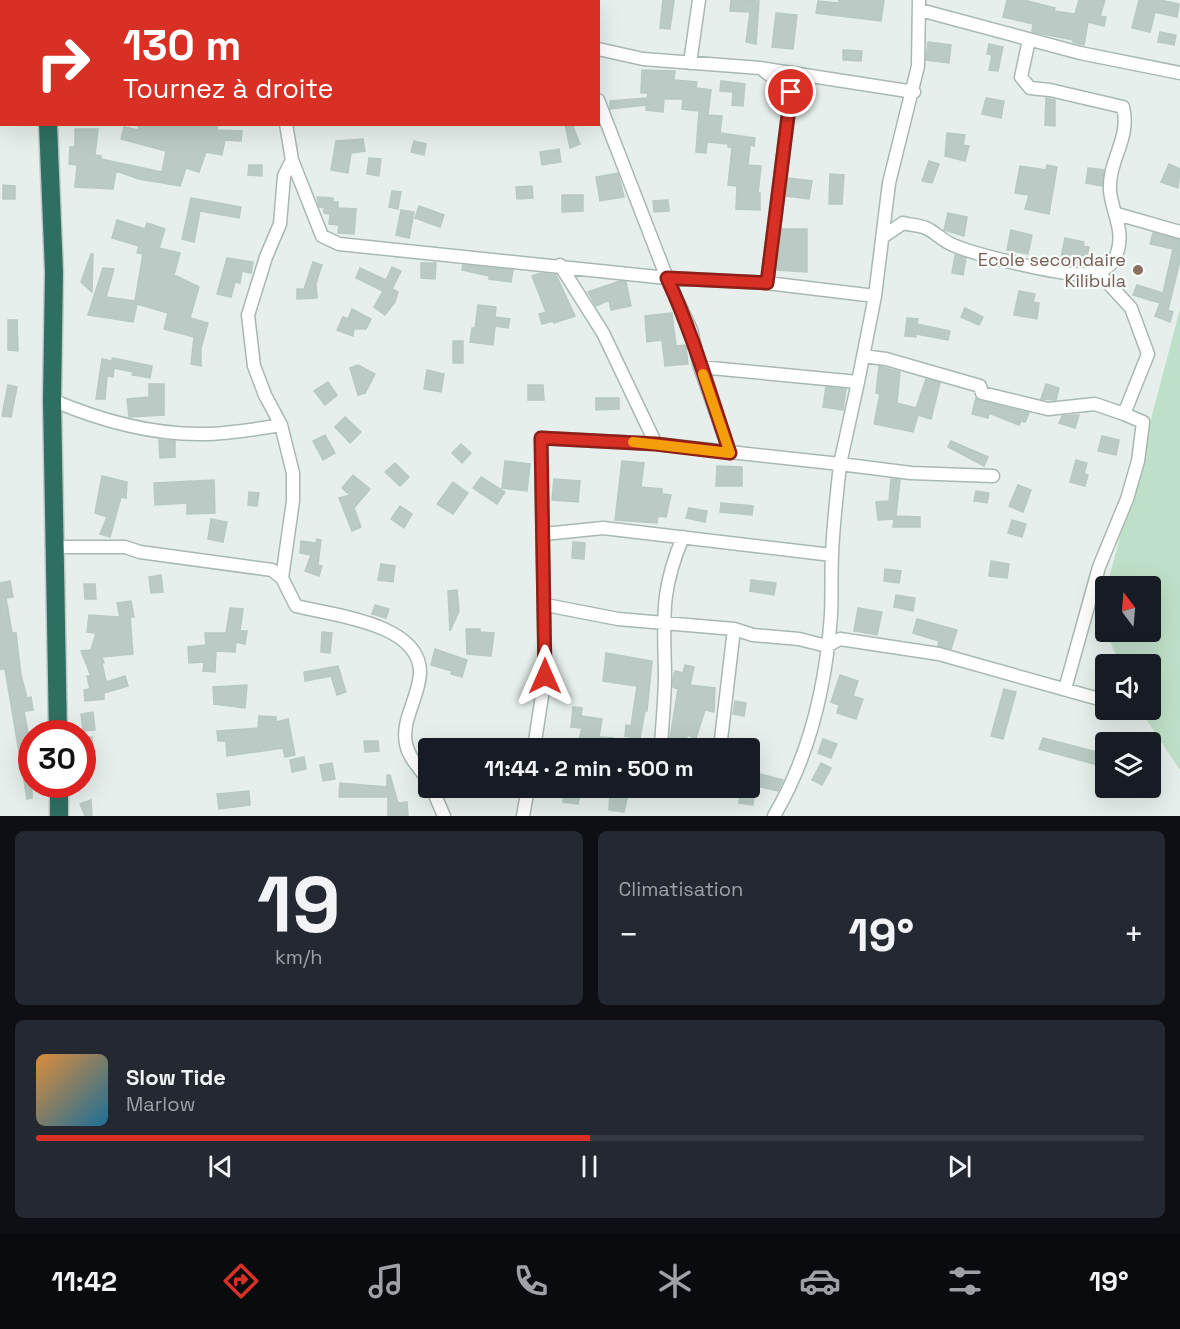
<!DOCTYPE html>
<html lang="fr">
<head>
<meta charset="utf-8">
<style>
	body { margin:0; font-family:"Space Grotesk",sans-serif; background:#242831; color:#f1f3f6; height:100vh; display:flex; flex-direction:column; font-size:22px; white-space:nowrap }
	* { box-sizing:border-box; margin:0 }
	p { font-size:20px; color:#9ea1a6 }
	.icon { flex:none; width:33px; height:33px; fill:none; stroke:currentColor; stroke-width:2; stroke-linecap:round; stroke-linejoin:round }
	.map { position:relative; height:816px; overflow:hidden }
	.panel { display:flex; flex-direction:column; gap:15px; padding:15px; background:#0d0f14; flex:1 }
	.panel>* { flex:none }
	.top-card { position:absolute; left:0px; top:0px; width:600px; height:126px; box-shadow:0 6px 24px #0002; background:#d93025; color:#fff; overflow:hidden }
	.needle { width:39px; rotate:344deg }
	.controls { position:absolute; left:1095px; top:576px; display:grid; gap:12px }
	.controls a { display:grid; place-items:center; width:66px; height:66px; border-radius:6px; background:#171b24; box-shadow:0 6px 24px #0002; font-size:30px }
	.speed { position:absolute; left:18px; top:720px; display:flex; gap:12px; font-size:30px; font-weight:700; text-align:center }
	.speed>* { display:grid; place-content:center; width:78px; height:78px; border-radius:50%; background:#171b24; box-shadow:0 6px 24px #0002; line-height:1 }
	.speed .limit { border:9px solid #d22; background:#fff; color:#111 }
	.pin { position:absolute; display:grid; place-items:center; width:51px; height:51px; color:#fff; margin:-26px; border:3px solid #fff; border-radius:50%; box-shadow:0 2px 6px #0007 }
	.me { position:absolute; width:66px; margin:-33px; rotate:0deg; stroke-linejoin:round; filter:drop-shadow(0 0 4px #0008) }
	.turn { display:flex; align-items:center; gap:21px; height:126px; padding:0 24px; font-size:27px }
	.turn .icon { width:78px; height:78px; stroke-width:2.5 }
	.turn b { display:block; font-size:42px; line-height:51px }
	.big { font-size:45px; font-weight:700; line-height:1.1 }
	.panel .widget { flex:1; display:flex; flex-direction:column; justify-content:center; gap:9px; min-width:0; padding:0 21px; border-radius:9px; background:#242831 }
	.panel .dial { align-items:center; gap:0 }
	.dial b { font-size:78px; line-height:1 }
	.song { display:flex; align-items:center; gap:18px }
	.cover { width:72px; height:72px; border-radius:9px; background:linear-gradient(135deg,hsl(30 70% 55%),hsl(200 70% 35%)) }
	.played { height:6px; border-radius:3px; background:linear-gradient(90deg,#d93025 50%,#363941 50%) }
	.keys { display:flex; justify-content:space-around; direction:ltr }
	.heat { display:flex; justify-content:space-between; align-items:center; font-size:33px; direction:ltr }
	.panel .tiles { flex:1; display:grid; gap:15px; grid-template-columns:1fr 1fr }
	.widget:last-child { grid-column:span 2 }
	.trip { position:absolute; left:418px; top:738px; width:342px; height:60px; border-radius:6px; background:#171b24; box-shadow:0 6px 24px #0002; font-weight:700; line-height:60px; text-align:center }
	.tabs { display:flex; height:96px; justify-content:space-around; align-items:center; background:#090b0e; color:#9ea1a6 }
	.tabs .icon { width:42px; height:42px }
	.tabs .active { color:#d93025 }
	.tabs b { font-size:27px; color:#f1f3f6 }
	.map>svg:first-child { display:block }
</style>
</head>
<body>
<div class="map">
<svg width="1180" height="816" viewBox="0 0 1180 816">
	<rect width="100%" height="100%" fill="#e6efeb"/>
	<path fill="#bfe0c8" d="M1180 309V770L1140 710H1150V664H1120L1106 632H1150V586H1107Z"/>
	<path fill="#bbcac4" stroke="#b8c9c2" stroke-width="1.5" d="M663 0H674L670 29 660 28Z
		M731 0 759 1 756 44 746 42 750 12 730 11Z
		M839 0H884L881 21 816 13 818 1 838 3Z
		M1007 0H1024L1055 8 1054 11 1075 14 1079 0H1105L1100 16 1106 17 1104 26 1088 22 1084 45 1073 42V40L1032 32 1033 24 1003 17Z
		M1139 0H1160L1179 4 1177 17 1155 12 1150 32 1132 28Z
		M776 13 797 15 793 49 772 47Z
		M1160 32 1176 35 1174 45 1158 42Z
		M928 42 951 45 949 63 926 60Z
		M989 44 1003 47 998 71 989 70 992 55 987 54Z
		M843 50 862 51 861 61 843 60Z
		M642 70 675 71 674 80 697 82 696 88 711 90 708 115 722 116 720 133 755 138 754 146 750 145 748 165 761 166 758 193H760V210L736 209 737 186 728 185 732 148 728 147V144L707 142 706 153 696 152 699 111 682 109 683 99H664L663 112 646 110 648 93H641Z
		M721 81 745 84 743 106 732 105 733 92 720 91Z
		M646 98 647 105 610 109V101Z
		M986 98 1004 101 1001 118 982 114Z
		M1046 98 1055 100V126L1045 125Z
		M139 124H218L217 130 242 131 241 141 225 140 222 155 206 152 199 172 186 168 180 186 139 179 116 171 113 189 75 187 77 165 69 164 70 147H75V129H98L95 155 101 156V159L162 172 166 151 121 139 124 127 138 130Z
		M565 124H572L580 144 570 148Z
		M947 133 965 135 963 145 969 146 965 161 945 156Z
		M363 139 365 151 351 153 348 173 331 170 336 141Z
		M414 141 426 144 424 155 411 152Z
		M559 149 561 162 542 165 540 152Z
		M369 158 381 159 379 176 367 174Z
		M929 161 939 164 932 183 922 181Z
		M1169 164 1180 169 1178 188 1161 182Z
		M249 165H262V176L248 175Z
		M1047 165 1057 167 1049 214 1025 209 1029 195 1015 193 1020 166 1046 170Z
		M1088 168 1104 170 1102 186 1086 183Z
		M618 173 624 197 600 201 596 177Z
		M830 174 844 175 842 204H829Z
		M788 178 812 181 809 199 786 196Z
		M3 185 15 186V199H3Z
		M532 186 533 198 517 199 516 187Z
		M392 191 401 192 398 209 389 207Z
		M562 195H583V211L562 212Z
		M317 197 333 198V202H338V208L356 209 354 234 338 233 339 225 329 224 330 214 324 213V207H319Z
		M191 198 241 207 239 218 200 211 194 242 182 239Z
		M668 200 669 211 654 212 653 201Z
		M419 206 444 215 440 227 415 218Z
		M401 210 414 212 409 238 396 235Z
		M948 213 967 217 964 236 944 230Z
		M117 220 145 229 147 223 165 229 159 248 180 253 174 275 199 287 190 318 208 323 201 348V366L191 364 194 337 164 329 168 313 137 304 133 322 88 315 103 268 114 269 106 297 135 301 143 254 137 253 139 246 112 238Z
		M782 229H807V272L777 270Z
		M1011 230 1032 235 1028 254 1007 250Z
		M1153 233 1180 240V261L1168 310 1173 312 1170 322 1155 316 1160 303 1133 295 1137 285 1163 293 1173 249 1150 244Z
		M1065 238 1084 242 1083 246 1089 247 1085 266 1060 262Z
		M91 254H93L92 292 81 282Z
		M955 255 966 258 963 275 952 273Z
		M227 258 253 262 251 273 242 271 240 283 235 282 231 297 217 294Z
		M313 262 322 265 316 283 317 298 297 299V289H304Z
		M421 263H436L435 279 421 278Z
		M463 265 513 270 511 282 489 279V276L462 270Z
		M392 267 401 271 392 289 398 292 395 302 385 315 374 307 383 291 356 278 360 268 386 280Z
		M541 273 556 275 575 316 554 323 553 321 542 324 539 314 546 312 532 276Z
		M620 281 626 282 631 306 611 310 609 300 596 306 588 292Z
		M1019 291 1035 294 1033 302 1039 303 1037 319 1014 315Z
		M478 305 496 307 495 317 510 319 508 328 495 326 493 345 470 342 472 328H475Z
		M965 308 983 317 979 325 961 317Z
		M352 309 371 319 366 329H354L353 336 337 330 343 317 348 319Z
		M672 313 676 346 686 345 688 364 665 366 662 340 647 342 645 316Z
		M907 318 918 319 917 324 950 331 948 340 916 334V337L905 336Z
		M8 320H17L18 351 8 350Z
		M453 341H463V363H453Z
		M113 358 152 366 150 378 132 375 133 372 114 368 113 377 107 376 105 399H96L102 359 111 361Z
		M358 365 375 374 365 393 358 395 350 368Z
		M879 366 900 372 897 403 916 408 926 379 940 383 931 419 918 415 913 432 874 424 880 394 876 393Z
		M427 370 444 374 441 392 424 389Z
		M328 382 337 395 325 405 314 391Z
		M149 384H164V415L129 417 127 399 149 397Z
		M1046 384 1059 388 1056 400 1041 399Z
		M8 385 17 387 11 417 2 416Z
		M528 385H543L544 400H528Z
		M826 387 846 389 843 410 823 407Z
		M596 398H619V409L596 410Z
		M976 398 980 401 1029 413 1025 422 1021 421 1019 425 989 413 988 418 972 414Z
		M1079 415 1075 428 1059 423 1062 416Z
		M345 417 361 432 350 443 335 427Z
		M325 435 335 453 323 460 313 441Z
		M1102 436 1119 440 1116 455 1098 451Z
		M159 440 175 441V457L160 458Z
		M951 441 988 457 984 466 948 447Z
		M461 444 471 453 462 463 452 453Z
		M1076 460 1087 463 1084 474 1088 475 1085 486 1070 482Z
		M505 461 530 464 527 491 502 488Z
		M622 461 644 463 641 487 662 489V494L671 495 666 517 658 516 657 523 615 520Z
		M395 463 409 477 400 486 385 472Z
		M717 466 742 467V486H716Z
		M353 475 370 489 354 508 361 527 352 531 339 498 350 495 342 488Z
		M102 476 127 482 126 498 121 497 110 537 100 534 107 517 95 513Z
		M481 477 505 492 497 504 473 488Z
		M554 479 580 481 578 502 552 500Z
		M891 479 900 480 896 516 920 517V527H893L894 519 878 520 876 502 889 501Z
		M214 480 215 513 187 514V503L155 505 154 483Z
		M453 482 468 493 453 514 437 504Z
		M1018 485 1031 490 1023 512 1009 506Z
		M976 491 989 493 987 503 974 501Z
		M249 492 259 493 257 506 248 505Z
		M721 503 753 506 752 515 720 512Z
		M400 506 412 514 404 528 391 519Z
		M689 508 707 511 705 522 686 518Z
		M211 519 227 522 223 542 208 539Z
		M1012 520 1026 524 1022 537 1008 533Z
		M317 539 321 540 318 565 322 566 319 576 305 571 311 555 300 553 301 541 316 543Z
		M573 542 585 543 584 559 572 558Z
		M991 561 1009 564 1007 578 989 576Z
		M381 564 395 566 393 582 378 580Z
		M885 569 901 571 899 583 884 581Z
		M161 575 163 592 151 593 149 577Z
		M751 580 776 583 774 595 750 591Z
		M10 581 13 597 6 598 12 633H16L21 675 27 698 31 697 33 710 24 711 32 754V798L27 799 5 669H0V583Z
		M84 584H95L96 599H85Z
		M457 590 459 611 450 631 448 591Z
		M896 595 915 598 913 611 894 607Z
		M131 601 134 617H130L133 654 102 657 104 663H102L106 682 125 676 128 686 104 693V699L85 701 84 690 90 689 87 676H91L81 651 91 650 96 633 87 632 89 615 120 617 117 603Z
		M375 605 389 609 386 618 372 614Z
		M230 608 243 609 240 631H247L245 644 236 642 235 652 216 651 215 672 203 671 204 662 189 663 188 647 206 645 205 633H226Z
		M858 608 882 612 877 635 854 631Z
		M917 619 957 630 951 649 938 646 939 641 913 633Z
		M466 629H480V632L494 633 491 656 467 654Z
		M322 632 332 633 330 653 321 652Z
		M435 649 467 660 462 677 451 674 452 671 431 665Z
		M606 653 652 661 647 711H645L638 748H631V737L625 736 626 725 631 726 637 686 603 681Z
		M685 665 694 667 690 685 715 688 714 712 705 710 696 738 687 735 686 745 669 744 678 689 673 687V680L675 671 683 673Z
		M338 666 346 692 337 695 331 676 305 681 304 672Z
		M840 675 858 681 853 696 863 699 856 719 837 713 839 705 831 702Z
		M247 685 245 708 214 704 213 687Z
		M1004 689 1016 692 1003 739 991 736Z
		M735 701 746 703 744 716 733 714Z
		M573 707 582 708 581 716 602 719 599 737 614 738 613 748H577L582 728 571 727Z
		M93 712 95 730 83 731 81 714Z
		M259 716 276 717V722L288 719 295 755 285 757 283 748 227 756 226 741H218L217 731 258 728Z
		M92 737 93 751 82 752V738Z
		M1043 738 1097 752 1094 764 1039 749Z
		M823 739 837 744 831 758 818 753Z
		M364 741H378L379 751 365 752Z
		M304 757 306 769 292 772 290 760Z
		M332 763 335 779 323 781 320 765Z
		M821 763 831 768 822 785 812 780Z
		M760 774 783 780 778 791 757 786Z
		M387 775H390L398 803 407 802 408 816H388V797H339L340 783 387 787Z
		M564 788 581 789 578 804 563 802Z
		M741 788H755L753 805 739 803Z
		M610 789 629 790 624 812 609 810Z
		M249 791 250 805 219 809 217 794Z
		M91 800 92 816H85L80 804Z"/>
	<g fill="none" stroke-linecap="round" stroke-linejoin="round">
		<g stroke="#a8b8b2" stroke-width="15">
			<path id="street" d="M257 0V2
				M557 0 558 2
				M920 10 1080 53 1180 73
				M598 49 643 59 760 68 914 92
				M690 63 699 0
				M762 69 791 92 767 283
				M598 100 667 278 691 330 700 367 730 453
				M286 124 292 160 322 236 339 244 667 278 767 283 875 296
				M1117 214 1180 232
				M884 236 903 223C910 225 919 225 926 228 935 232 943 241 953 245 973 254 1065 277 1086 274 1100 273 1113 267 1117 253 1125 231 1112 212 1110 191 1108 160 1131 139 1123 107L1050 90 1030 88 1021 77 1029 40
				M560 265 603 333 656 444
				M863 356 886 359 980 386 982 393 1048 409 1095 404 1124 414 1148 354 1131 308 1098 272
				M700 367 858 382 875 296 889 183 918 66 919 0
				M52 400C99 420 152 435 204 434 229 434 256 429 281 425
				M544 534 603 528 832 555
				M55 547H125L140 552 272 570 282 578 296 606C331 615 421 623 420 673 419 698 401 719 406 744 409 760 422 769 429 783
				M282 578 293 501V473L281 425 265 395 254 366 248 315 266 257 280 224 284 176 292 160
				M546 605 618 619 734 629 753 635 799 639 827 646 840 639 939 654 1106 701
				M1065 689 1099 567 1127 499 1138 461 1143 422 1124 414
				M534 748 545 676 541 438 656 444 840 464 858 382
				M661 748C662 724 665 699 665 674 664 618 660 591 683 537
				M720 748 734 629
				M432 788 444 816
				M702 788H713
				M523 816 528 788
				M774 816C810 755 826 685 831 615 832 595 831 575 832 555 833 525 837 494 840 464L911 473 993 476"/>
		</g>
		<g stroke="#c2cac8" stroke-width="21">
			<path id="highway" d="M48 2 49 0
				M48 124 54 272 52 400 58 734
				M59 784V816"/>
		</g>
		<use href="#street" stroke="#fff" stroke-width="12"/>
		<use href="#highway" stroke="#2f6f62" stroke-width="18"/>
	</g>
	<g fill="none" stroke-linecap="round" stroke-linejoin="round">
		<g stroke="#8d1f18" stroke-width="15">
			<path id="route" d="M545 676 541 438 656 444 730 453C710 394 693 334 667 278L767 283 791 92"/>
		</g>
		<use href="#route" stroke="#d93025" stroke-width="10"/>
		<path stroke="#f59e0b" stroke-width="10" d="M633 442 730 453 703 374"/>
	</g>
	<circle fill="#8d6e63" stroke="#f7fbf9" stroke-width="2" cx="1138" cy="270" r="6"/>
	<g text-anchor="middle" stroke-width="4.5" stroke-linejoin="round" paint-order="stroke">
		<g font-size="18" fill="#785e54" stroke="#f7fbf9" text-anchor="end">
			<text x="1126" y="266">Ecole secondaire<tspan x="1126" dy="21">Kilibula</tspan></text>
		</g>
	</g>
</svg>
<div class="controls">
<a><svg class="needle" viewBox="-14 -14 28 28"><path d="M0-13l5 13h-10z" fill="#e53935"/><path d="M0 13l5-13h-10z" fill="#9ea1a6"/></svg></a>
<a><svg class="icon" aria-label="sound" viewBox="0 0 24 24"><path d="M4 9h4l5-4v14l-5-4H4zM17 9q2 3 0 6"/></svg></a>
<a><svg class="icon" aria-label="layers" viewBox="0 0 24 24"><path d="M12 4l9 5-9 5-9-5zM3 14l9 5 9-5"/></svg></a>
</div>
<div class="speed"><div class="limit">30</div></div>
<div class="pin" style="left:791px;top:92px;background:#d93025"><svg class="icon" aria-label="arrive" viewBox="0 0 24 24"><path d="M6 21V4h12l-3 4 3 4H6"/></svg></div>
<svg class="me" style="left:545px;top:676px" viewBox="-20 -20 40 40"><path d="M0-17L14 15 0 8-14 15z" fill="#d93025" stroke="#fff" stroke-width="4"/></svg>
<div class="trip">11:44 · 2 min · 500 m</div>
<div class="top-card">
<div class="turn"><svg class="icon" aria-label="right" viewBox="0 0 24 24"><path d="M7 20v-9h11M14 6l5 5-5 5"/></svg><div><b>130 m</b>Tournez à droite</div></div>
</div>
</div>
<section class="panel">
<div class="tiles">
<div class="widget dial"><b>19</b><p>km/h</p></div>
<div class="widget"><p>Climatisation</p>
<div class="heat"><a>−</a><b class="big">19°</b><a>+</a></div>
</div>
<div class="widget">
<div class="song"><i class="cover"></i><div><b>Slow Tide</b><p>Marlow</p></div></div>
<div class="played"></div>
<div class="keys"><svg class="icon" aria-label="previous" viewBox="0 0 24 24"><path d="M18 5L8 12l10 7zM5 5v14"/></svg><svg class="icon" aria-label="pause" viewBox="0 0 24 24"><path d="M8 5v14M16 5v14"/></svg><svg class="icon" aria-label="next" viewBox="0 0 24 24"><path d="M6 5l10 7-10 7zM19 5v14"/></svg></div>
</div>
</div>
</section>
<nav class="tabs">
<b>11:42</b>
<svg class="icon active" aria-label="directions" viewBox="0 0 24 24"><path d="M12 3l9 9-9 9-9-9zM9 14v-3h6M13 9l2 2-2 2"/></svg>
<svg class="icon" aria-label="music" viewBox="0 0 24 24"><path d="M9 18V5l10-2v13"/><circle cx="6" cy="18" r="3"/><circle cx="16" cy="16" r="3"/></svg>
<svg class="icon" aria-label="phone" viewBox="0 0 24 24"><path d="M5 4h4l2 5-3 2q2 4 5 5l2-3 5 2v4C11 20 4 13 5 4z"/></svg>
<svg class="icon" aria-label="climate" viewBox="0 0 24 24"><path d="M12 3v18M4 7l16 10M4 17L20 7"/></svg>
<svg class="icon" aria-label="car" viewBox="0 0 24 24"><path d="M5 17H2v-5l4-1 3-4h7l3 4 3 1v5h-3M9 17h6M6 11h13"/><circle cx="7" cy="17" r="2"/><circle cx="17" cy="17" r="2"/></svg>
<svg class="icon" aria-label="filters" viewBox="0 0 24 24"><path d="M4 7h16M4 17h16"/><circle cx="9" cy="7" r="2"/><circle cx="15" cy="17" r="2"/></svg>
<b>19°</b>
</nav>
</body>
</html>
